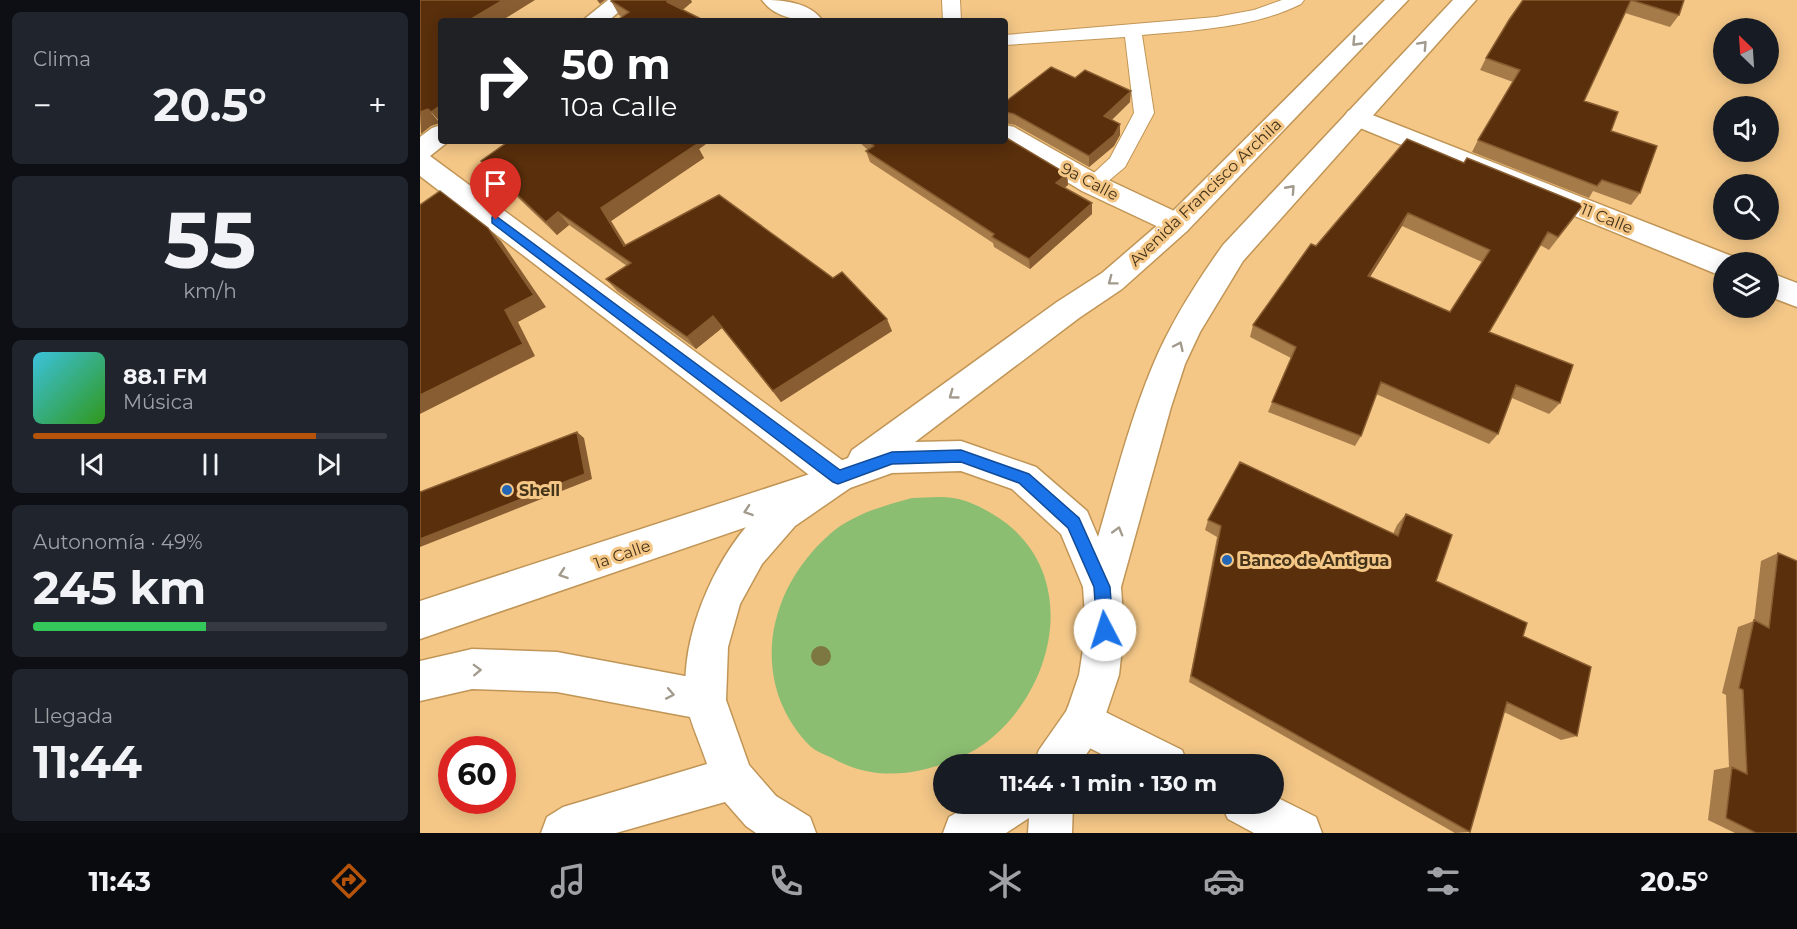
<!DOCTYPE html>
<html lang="es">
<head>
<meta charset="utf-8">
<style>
	body { margin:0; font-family:Montserrat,sans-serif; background:#20242c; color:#f1f3f6; height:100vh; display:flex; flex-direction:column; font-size:22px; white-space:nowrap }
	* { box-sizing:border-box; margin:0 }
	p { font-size:20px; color:#9ea1a6 }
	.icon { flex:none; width:33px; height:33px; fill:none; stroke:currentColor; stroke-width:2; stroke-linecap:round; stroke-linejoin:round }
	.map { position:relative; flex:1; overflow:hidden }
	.panel { display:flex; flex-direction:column; gap:12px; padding:12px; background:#0d0f14; width:420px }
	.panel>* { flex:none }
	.top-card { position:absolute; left:18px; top:18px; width:570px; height:126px; border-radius:6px; box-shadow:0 3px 15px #0003; background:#202124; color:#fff; overflow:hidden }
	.needle { width:39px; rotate:335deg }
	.fabs { position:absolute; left:1293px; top:18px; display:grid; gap:12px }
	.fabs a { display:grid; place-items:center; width:66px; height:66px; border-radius:50%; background:#171b24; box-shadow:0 3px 15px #0003; font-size:30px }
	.speed { position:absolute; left:18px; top:736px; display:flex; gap:12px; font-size:30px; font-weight:700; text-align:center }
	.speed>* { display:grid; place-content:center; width:78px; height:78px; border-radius:50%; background:#171b24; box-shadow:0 3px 15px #0003; line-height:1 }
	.speed .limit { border:9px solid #d22; background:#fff; color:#111 }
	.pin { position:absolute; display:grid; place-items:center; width:51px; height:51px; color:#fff; margin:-62px -26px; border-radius:50% 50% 50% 0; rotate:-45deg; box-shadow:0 0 6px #0007 }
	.pin .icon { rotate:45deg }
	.me { position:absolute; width:66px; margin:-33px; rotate:355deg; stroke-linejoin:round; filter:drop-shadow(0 0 4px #0008) }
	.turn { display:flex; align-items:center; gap:21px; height:126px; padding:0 24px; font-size:27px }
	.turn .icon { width:78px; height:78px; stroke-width:2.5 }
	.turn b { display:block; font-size:42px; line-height:51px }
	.big { font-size:45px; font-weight:700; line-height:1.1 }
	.panel .card { flex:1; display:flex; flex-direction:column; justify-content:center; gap:9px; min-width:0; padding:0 21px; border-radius:9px; background:#20242c }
	.panel .dial { align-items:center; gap:0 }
	.dial b { font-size:78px; line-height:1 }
	.song { display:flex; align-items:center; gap:18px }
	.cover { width:72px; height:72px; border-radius:9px; background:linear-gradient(135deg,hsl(190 70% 55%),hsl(110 70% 35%)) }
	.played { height:6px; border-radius:3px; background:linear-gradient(90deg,#b45309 80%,#363941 80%) }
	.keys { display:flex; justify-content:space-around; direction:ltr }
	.heat { display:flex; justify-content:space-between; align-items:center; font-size:33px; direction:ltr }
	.charge { height:9px; border-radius:4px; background:linear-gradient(90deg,#34c759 49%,#363941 0) }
	.trip { position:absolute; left:513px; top:754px; width:351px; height:60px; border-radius:30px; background:#171b24; box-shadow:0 3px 15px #0003; font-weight:700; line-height:60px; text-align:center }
	.menu { display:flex; height:96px; justify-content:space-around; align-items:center; background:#090b0e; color:#9ea1a6 }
	.menu .icon { width:42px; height:42px }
	.menu .active { color:#b45309 }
	.menu b { font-size:27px; color:#f1f3f6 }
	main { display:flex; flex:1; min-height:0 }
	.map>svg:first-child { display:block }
</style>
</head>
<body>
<main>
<section class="panel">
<div class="card"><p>Clima</p>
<div class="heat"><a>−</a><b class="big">20.5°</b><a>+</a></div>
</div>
<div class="card dial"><b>55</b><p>km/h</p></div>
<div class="card">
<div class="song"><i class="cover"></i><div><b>88.1 FM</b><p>Música</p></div></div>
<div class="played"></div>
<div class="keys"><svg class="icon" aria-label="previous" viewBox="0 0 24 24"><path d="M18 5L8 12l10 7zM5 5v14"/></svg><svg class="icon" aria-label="pause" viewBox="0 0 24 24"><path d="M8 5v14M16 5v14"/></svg><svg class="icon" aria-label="next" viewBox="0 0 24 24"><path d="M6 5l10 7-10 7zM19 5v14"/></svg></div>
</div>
<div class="card"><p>Autonomía · 49%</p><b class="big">245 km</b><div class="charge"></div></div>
<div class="card"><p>Llegada</p><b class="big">11:44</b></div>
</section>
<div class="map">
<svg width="1377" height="833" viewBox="0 0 1377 833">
	<rect width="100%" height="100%" fill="#f4c787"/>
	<path fill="#8cbe71" d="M492 498C505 498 520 496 533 498 552 501 571 512 586 523 657 578 636 682 574 736 555 753 530 763 506 769 474 777 443 775 414 759 407 755 396 752 390 746 328 682 346 590 410 534 433 514 463 506 492 498Z"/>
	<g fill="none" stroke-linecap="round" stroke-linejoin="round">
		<g stroke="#c09556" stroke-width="2">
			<path id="service" d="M522 0H540L541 21H523Z
				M862 0H884L881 4C833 28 776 30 722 35L734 113 705 167 679 189 672 191 665 189 662 184 690 158 714 113 705 37 585 45V35L796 17 834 10Z"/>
		</g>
		<g stroke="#c09556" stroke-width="3">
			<path id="minor" d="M188 0H213L188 21H162Z
				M342 0C363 0 390 2 403 21 382 21 355 19 342 0Z
				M937 109 1314 257 1317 262H1304V276L1294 273 928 123 924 117 928 111Z
				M21 125V141H29L10 156 430 466 435 477 430 488 418 493 406 488 0 176V137L12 128Z
				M585 125 594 127 682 177 767 217 771 224 767 231 757 234 747 231 662 191 579 141H585Z
				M1348 272 1377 283V307L1348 296Z
				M663 701 762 750 768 765H703L648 737 642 722 648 707Z
				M854 796 896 817 902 833H834L808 819 801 804H854Z"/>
		</g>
		<g stroke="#c09556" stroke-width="3">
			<path id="secondary" d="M390 474 402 479 407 490 402 501 0 639V601Z
				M52 649 137 652 286 680 300 686 306 700 300 714 286 720 137 692 52 689 0 701V661Z"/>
		</g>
		<g stroke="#c09556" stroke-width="3">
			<path id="primary" d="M965 0H988L767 231 702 289 659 318 495 442 541 441 616 467 667 511 678 537C695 479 710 420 733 365 751 322 776 283 803 245L1033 0H1056L823 261 780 332 765 364 751 407 701 587 704 630 699 675 678 737 659 765H613L619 750 647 710 659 675 666 630 663 587 641 534 592 489 541 471 472 473 430 488 375 526 342 564 320 604 308 647 306 700 329 765 356 796 390 817 396 833H336L326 826 305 802 196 833H121L127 817 143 807 287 764C281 745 268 718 266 699 260 631 299 547 349 503 370 485 403 467 428 458L432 450 637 302 682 273 747 217Z
				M552 804H653L652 833H608L609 818 586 833H523L529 817Z"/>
		</g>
		<use href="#service" fill="#fff" fill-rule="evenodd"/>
		<use href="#minor" fill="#fff" fill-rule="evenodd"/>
		<use href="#secondary" fill="#fff" fill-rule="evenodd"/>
		<use href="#primary" fill="#fff" fill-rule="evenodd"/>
	</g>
	<circle fill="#7d7742" cx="401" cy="656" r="10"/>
	<path fill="#a67b4a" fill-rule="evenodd" d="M1103 0H1264L1259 15 1250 27 1205 13 1164 101 1191 131 1220 193 1211 205 1173 191 1169 198 1052 152 1058 140 1093 82 1060 70 1066 58Z
		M191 1 272 2 263 10 202 17 199 15Z
		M655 78 710 102 692 120 700 135 694 146 669 167 595 125 585 123V102Z
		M89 141H290L279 149 284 158 191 221 206 245 472 331 361 402 302 328 276 349 197 291 186 279 207 266 149 225 137 235 73 174 61 161Z
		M438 141H585L647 174 648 185 644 188 672 214 610 269 574 247 573 243 450 162 446 151 448 150Z
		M1044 163 1154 218 1129 250 1120 245 1069 332 1140 403 1129 414 1092 398 1078 434 1069 444 956 394 941 436 935 446 848 412 871 358 830 337 833 325 896 246ZM982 226 1062 262 1030 312 950 277Z
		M986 514 1016 581 1103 636 1157 736 1141 740 1084 712 1050 832 1035 833 769 682 797 537 785 530 788 520 973 534 977 525Z
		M1358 553 1377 833H1315L1288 820 1294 770 1309 767 1306 695 1302 693 1318 627 1334 621 1341 561Z"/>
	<path fill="#885d31" d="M83 0H115L81 21H48Z
		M177 0H185L180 4Z
		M250 0H271L272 2 254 16 247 2Z
		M711 91 710 102 684 127V116Z
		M21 105V123L11 112Z
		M8 109 20 123 11 126 1 134 0 112Z
		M700 124V135L694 146 669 167V156Z
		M266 141H290L279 149 284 158 191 221 214 259 204 246 181 208Z
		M647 174 648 185 637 194 636 183Z
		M672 203V214L610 269 609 259Z
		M138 212 149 225 137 235 126 222Z
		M988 213 982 226 943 288 948 276Z
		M68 228 81 241 126 307 98 322 115 356 0 414V395Z
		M293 316 302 328 276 349 267 337Z
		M467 319 472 331 361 402 353 391Z
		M157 432 164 438 172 479 0 547V539Z"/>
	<path fill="#592f0c" stroke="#885d31" stroke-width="1.5" fill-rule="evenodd" d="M0 0H83L48 21H21V105L11 112 8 109 0 112Z
		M192 0H250L247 2 285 21H196L209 12 191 1Z
		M1103 0H1264L1259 15 1211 0 1164 101 1198 112 1191 131 1237 146 1220 193 1182 180 1177 186 1058 140 1100 70 1066 58 1089 20Z
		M631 67 655 78 665 70 711 91 684 116 700 124 694 135 669 156 594 114 585 112V102Z
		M585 137 647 174 636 183 672 203 609 259 572 237 574 234 446 151 454 146 448 141H585Z
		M987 139 1044 163 1047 158 1163 205 1138 237 1128 232 1069 332 1153 365 1140 403 1096 385 1078 434 961 382 941 436 852 402 876 347 833 325 891 244 896 246ZM988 213 1070 250 1030 312 948 276Z
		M89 141H268L277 144 181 208 204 246 299 195 413 278 422 272 467 319 353 391 293 316 267 337 186 279 211 263 138 212 126 222 61 161Z
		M20 191 68 228 114 295 85 310 103 344 0 395V205Z
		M157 432 165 474 0 539V492Z
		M820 462 978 536 986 514 1032 535 1016 581 1107 623 1103 636 1171 667 1157 736 1087 702 1050 832 771 676 801 526 788 520Z
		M1358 553 1377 561V833H1336L1306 818 1312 767 1327 774 1323 690 1319 688 1334 620 1349 628Z"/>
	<defs><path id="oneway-chevron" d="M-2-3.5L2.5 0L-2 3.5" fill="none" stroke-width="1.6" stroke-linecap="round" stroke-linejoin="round" transform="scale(1.5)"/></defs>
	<g stroke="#a29a8c">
		<use href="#oneway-chevron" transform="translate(936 42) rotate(134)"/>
		<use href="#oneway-chevron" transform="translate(1003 45) rotate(-47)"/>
		<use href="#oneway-chevron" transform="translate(871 189) rotate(-48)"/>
		<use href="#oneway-chevron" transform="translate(692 281) rotate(143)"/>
		<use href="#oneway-chevron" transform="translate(759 346) rotate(-65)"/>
		<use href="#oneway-chevron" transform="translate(533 395) rotate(144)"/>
		<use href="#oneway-chevron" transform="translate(328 511) rotate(161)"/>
		<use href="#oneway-chevron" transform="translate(698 531) rotate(-74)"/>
		<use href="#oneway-chevron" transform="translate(143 574) rotate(161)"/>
		<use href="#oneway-chevron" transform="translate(57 670) rotate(-2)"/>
		<use href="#oneway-chevron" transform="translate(250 694) rotate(11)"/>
	</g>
	<path fill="#1a73e8" stroke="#114b97" stroke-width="1.5" d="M76 216 420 470 472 452 541 450 609 474 659 518 690 587 693 630 691 636 685 638 680 636 677 630 674 587 648 528 599 483 541 462 472 464 418 484 413 482 72 223V217Z"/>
	<g fill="#2366b6" stroke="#f4c787" stroke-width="2">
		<circle cx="87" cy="490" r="6"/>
		<circle cx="807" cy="560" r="6"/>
	</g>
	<g text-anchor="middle" stroke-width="6" stroke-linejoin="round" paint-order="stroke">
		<g font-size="16" fill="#46341a" stroke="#f4c787">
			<text transform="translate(670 181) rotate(28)" y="6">9a Calle</text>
			<text transform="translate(785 192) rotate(-44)" y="6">Avenida Francisco Archila</text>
			<text transform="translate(1187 218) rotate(22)" y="6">11 Calle</text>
			<text transform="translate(202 554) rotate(-19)" y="6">1a Calle</text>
		</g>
		<g font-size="16" font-weight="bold" fill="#46341a" stroke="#f4c787" text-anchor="start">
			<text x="99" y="496">Shell</text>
			<text x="819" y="566">Banco de Antigua</text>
		</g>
	</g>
</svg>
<div class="fabs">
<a><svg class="needle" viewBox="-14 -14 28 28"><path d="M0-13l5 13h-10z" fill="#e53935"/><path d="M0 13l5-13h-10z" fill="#9ea1a6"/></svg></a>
<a><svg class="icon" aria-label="sound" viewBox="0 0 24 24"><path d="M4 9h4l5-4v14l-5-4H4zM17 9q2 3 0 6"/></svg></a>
<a><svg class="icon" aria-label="search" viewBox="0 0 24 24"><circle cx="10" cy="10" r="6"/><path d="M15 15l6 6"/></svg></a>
<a><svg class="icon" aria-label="layers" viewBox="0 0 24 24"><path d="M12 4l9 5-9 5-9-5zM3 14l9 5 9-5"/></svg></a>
</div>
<div class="speed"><div class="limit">60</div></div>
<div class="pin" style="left:76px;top:220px;background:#d93025"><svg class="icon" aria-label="arrive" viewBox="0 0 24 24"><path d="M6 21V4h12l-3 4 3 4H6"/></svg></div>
<svg class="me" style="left:685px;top:630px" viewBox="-20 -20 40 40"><circle r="19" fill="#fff"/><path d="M0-13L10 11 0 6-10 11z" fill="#1a73e8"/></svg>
<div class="trip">11:44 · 1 min · 130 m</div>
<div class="top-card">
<div class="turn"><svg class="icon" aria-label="right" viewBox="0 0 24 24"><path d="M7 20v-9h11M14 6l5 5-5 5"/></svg><div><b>50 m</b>10a Calle</div></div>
</div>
</div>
</main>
<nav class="menu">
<b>11:43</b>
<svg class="icon active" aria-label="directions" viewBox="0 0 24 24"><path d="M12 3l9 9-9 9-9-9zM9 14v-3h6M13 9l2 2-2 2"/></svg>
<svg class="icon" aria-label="music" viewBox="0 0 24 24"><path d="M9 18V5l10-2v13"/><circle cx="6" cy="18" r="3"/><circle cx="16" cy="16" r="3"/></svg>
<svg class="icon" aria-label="phone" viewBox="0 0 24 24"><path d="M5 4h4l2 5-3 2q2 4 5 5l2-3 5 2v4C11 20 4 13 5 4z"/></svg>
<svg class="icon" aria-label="climate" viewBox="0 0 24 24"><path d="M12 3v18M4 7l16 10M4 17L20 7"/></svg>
<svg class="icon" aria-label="car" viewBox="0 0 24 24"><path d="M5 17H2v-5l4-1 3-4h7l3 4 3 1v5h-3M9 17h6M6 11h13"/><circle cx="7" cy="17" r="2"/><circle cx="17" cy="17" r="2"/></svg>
<svg class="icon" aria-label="filters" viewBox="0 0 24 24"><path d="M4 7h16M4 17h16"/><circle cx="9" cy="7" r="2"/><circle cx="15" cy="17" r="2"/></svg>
<b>20.5°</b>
</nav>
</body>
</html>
